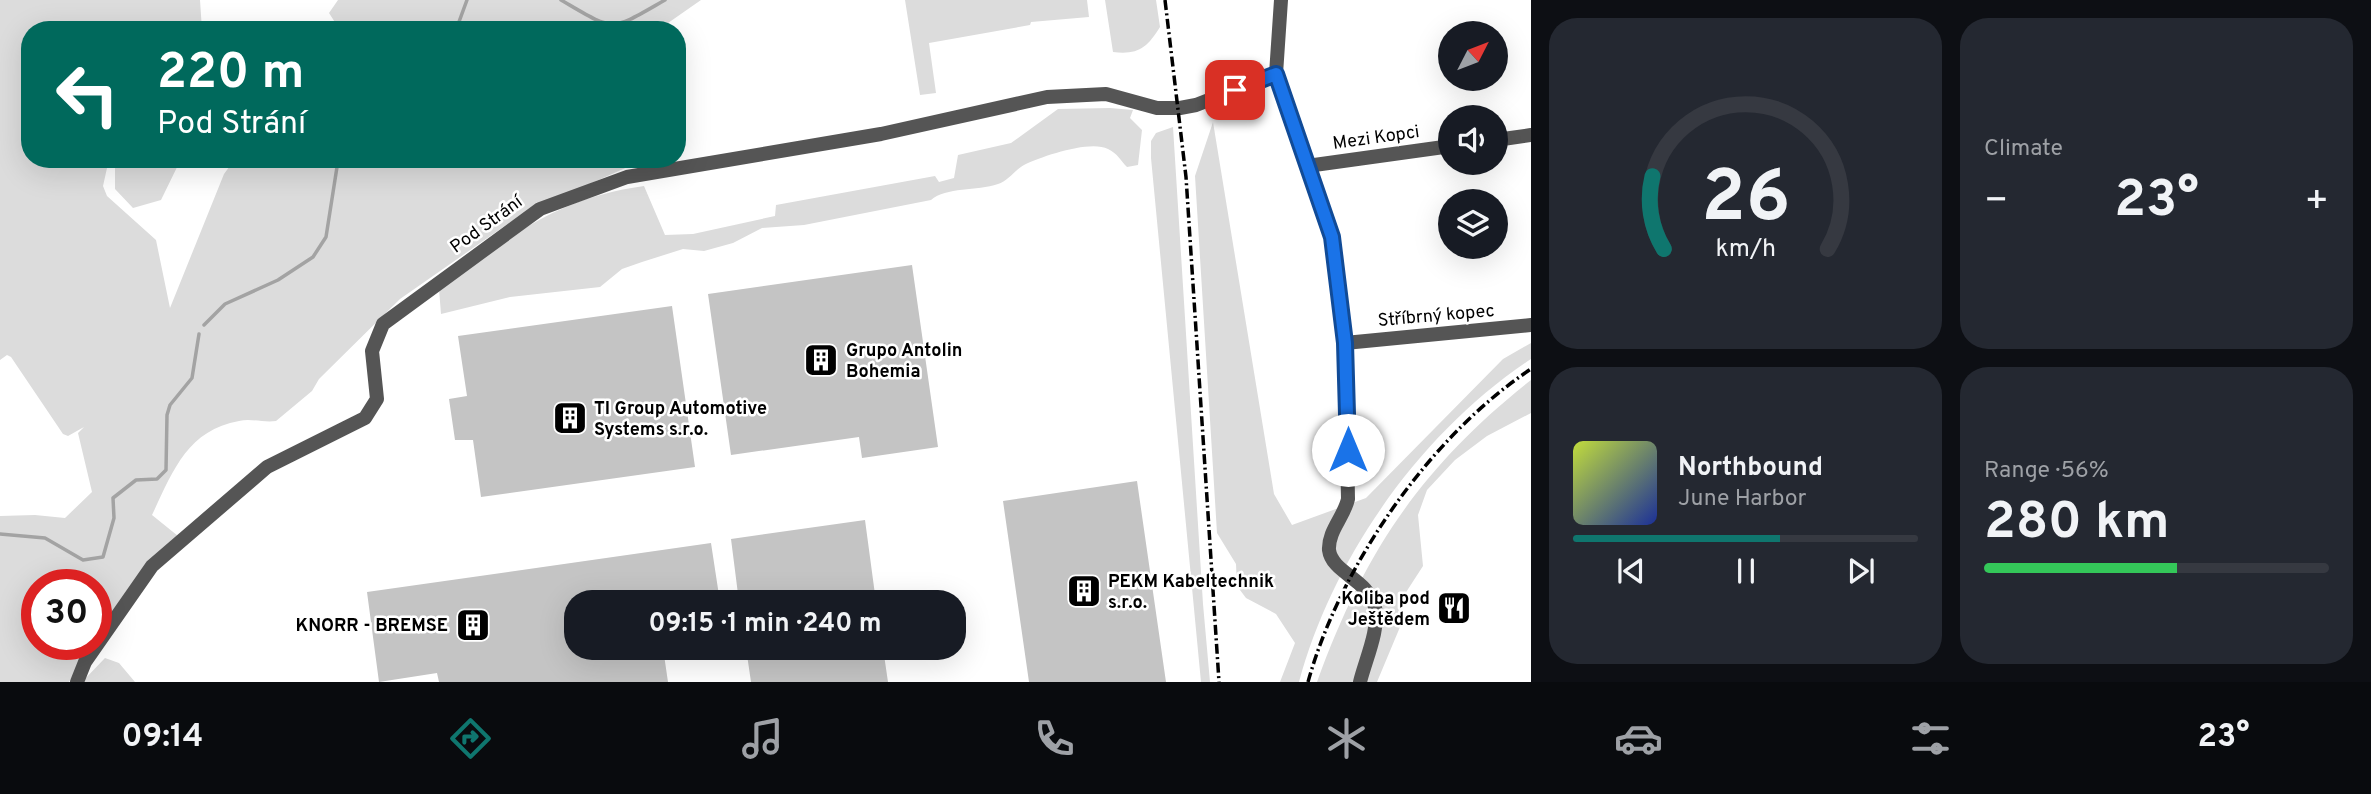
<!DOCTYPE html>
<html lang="en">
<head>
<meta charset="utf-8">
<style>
	body { margin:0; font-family:Overpass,sans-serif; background:#242831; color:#f1f3f6; height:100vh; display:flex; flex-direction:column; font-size:26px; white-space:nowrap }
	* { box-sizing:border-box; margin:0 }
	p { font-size:23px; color:#9ea1a6 }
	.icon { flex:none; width:38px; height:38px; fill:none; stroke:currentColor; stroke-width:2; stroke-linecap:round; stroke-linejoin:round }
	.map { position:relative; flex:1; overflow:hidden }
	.sheet { display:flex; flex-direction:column; gap:18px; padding:18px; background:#0d0f14; width:840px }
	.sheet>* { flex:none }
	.guide { position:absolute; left:21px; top:21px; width:665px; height:147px; border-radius:28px; box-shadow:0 7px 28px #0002; background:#00695c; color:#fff; overflow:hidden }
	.needle { width:46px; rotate:48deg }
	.buttons { position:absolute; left:1438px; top:21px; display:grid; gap:14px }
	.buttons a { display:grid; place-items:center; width:70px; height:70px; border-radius:50%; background:#171b24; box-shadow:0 7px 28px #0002; font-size:35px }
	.speed { position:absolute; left:21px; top:569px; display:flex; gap:14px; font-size:35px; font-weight:700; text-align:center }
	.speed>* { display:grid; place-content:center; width:91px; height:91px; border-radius:50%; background:#171b24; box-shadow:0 7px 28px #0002; line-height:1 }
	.speed .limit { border:10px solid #d22; background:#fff; color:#111 }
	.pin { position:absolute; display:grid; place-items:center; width:60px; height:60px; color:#fff; margin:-30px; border-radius:14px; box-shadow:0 4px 10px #0006 }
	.me { position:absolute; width:77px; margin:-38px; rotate:0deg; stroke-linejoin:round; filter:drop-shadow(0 0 5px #0008) }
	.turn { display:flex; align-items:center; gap:24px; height:147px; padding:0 21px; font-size:32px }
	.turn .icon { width:91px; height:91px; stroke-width:2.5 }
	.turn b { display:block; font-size:49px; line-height:60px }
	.big { font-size:52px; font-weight:700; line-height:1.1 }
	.sheet .tile { flex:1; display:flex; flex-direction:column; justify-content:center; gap:10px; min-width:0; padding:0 24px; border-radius:28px; background:#242831 }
	.sheet .dial { align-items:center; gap:0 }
	.dial svg { height:182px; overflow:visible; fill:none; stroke:#363941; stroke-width:7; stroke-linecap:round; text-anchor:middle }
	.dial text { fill:#f1f3f6; stroke:none }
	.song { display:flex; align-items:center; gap:21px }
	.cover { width:84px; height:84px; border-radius:10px; background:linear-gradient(135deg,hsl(70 70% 55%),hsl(230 70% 35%)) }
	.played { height:7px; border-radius:4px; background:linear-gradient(90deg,#0f766e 60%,#363941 60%) }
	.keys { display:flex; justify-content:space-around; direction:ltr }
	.heat { display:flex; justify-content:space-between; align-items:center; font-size:38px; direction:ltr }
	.charge { height:10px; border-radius:5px; background:linear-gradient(90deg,#34c759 56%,#363941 0) }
	.sheet .tiles { flex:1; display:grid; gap:18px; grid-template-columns:repeat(2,1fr) }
	.trip { position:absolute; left:564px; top:590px; width:402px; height:70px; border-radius:28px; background:#171b24; box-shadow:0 7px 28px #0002; font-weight:700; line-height:70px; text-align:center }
	.menu { display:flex; height:112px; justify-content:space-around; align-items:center; background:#090b0e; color:#9ea1a6 }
	.menu .icon { width:49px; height:49px }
	.menu .selected { color:#0f766e }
	.menu b { font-size:32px; color:#f1f3f6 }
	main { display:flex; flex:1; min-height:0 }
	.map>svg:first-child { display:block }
</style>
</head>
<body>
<main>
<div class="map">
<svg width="1531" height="682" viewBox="0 0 1531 682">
	<rect width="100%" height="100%" fill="#fff"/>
	<path fill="#dcdcdc" d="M0 0H200L202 30H30V159H109L103 186 107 196 156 240 170 308 224 174 235 159H630V166L533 209 506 225 400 299 319 379 312 391 276 421C264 423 251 418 239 421 187 430 172 473 152 515L178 536 96 639V584H37V644H63L83 659 69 682H0V516L35 515 65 518 92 492 78 433 84 427 68 436 63 434 11 357 7 355 0 360Z
		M338 0H701L658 30H340L329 13Z
		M905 0H1087L1089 17 1031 22 1030 25 929 43 936 93 920 95Z
		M1105 0H1156L1160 27C1147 48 1138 55 1113 52Z
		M1110 108 1133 110 1130 118 1142 130 1138 165 1127 167C1121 161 1117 153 1108 149 1090 140 1043 156 1024 165 1015 170 1008 181 998 184 977 191 946 187 931 200L804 225 762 228 733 243 704 251 683 249 642 262 622 269 600 287 510 297 441 314 439 289C511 237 552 199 644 186L665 235 693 234 775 216 776 205 935 176 939 182 954 178 958 155 1011 143 1058 109Z
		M1213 122 1274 494 1292 525 1366 498 1503 359 1531 343V359C1422 431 1333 556 1299 682H1280L1295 643 1276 614 1246 598 1237 586 1236 564 1217 533 1195 176Z
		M1173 127 1203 604 1210 682H1201L1151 158V141L1156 133Z
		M115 159H181L161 200 133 208 115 189Z
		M1531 380V413L1487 436 1455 460 1427 490 1418 515 1423 566 1401 600 1400 627 1377 682H1317C1364 552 1422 466 1531 380Z
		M105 658 119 663 135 682H82Z"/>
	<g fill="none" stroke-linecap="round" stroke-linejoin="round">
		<path stroke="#a3a3a3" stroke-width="3.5" d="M561 0C616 32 609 32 665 0
			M456 30 467 0
			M204 325 225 304 278 280 313 257 326 237 337 167 342 159
			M0 534 45 538 83 560 103 557 114 518 113 498 136 480 157 479 166 470 167 415 170 405 192 378 199 334"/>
	</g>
	<path fill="#c4c4c4" d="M912 265 938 447 862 458 859 437 731 455 708 294Z
		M672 306 695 467 481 497 473 440H455L449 399 467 396 458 336Z
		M1137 481 1166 682H1029L1003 501Z
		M865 520 876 602H739L731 539Z
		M711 543 720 602H576V648H663L668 682H439L437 673 379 682 367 592Z
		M746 648H883L888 682H751Z"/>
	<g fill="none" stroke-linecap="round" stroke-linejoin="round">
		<path stroke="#555" stroke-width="14" d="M1281 0 1276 74 1332 237 1345 343 1348 499C1344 517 1328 531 1329 550 1332 573 1368 579 1375 607 1380 629 1365 661 1360 682
			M1496 140 1531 135
			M1307 166 1451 146
			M1345 343 1531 325
			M77 682 85 662 152 566 267 467 365 418 377 399 372 351 383 324 540 209 627 177 881 134 1047 97 1106 94 1157 108H1180L1196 105 1276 74"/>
		<path stroke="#000" stroke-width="3.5" stroke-dasharray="10 3.5 2 3.5" stroke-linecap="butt" d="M1165 0 1186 177 1219 682
			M1308 682C1340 566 1430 436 1531 369"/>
	</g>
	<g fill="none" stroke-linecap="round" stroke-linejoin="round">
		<g stroke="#114b97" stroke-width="18">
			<path id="route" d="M1235 90 1276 74 1332 237 1345 343 1348 450"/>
		</g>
		<use href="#route" stroke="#1a73e8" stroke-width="12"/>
	</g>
	<defs>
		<g id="building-square" transform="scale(1.75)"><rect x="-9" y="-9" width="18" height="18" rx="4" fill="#000" stroke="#fff"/><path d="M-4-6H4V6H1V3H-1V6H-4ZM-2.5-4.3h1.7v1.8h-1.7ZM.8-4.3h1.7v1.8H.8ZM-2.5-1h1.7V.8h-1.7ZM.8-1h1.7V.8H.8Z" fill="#fff"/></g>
		<g id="restaurant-square" transform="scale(1.75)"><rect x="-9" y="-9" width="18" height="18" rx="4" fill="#000" stroke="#fff"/><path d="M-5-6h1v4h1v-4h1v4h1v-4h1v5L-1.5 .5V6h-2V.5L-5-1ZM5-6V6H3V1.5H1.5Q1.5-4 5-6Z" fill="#fff"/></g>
	</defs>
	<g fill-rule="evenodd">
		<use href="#building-square" x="821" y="360"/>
		<use href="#building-square" x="570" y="418"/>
		<use href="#building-square" x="1084" y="591"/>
		<use href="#restaurant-square" x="1454" y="608"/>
		<use href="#building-square" x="473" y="625"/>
	</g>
	<g text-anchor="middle" stroke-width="5" stroke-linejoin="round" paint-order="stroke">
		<g font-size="18" fill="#000" stroke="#fff">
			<text transform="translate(1376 137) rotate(-8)" y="6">Mezi Kopci</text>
			<text transform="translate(486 224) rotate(-36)" y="6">Pod Strání</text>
			<text transform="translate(1436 315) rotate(-5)" y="6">Stříbrný kopec</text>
		</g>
		<g font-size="18" font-weight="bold" fill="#000" stroke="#fff" text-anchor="start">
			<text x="846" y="356">Grupo Antolin<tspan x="846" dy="21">Bohemia</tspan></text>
			<text x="594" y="414">TI Group Automotive<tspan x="594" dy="21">Systems s.r.o.</tspan></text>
			<text x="1108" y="587">PEKM Kabeltechnik<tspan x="1108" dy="21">s.r.o.</tspan></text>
			<text x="1430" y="604" text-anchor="end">Koliba pod<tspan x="1430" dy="21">Ještědem</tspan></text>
			<text x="448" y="631" text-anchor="end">KNORR - BREMSE</text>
		</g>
	</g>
</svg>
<div class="buttons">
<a><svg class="needle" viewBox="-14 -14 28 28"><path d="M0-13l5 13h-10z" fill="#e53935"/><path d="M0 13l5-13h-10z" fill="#9ea1a6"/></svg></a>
<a><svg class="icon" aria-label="sound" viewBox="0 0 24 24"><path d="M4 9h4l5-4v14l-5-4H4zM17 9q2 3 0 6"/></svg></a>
<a><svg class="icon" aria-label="layers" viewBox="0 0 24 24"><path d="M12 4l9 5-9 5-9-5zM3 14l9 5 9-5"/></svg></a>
</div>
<div class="speed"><div class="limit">30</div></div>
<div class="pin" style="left:1235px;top:90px;background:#d93025"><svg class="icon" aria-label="arrive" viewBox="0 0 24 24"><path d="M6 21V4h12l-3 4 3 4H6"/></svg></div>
<svg class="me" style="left:1348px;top:450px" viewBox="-20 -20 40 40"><circle r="19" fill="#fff"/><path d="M0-13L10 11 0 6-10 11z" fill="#1a73e8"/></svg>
<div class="trip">09:15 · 1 min · 240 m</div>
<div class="guide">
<div class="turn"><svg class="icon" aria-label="left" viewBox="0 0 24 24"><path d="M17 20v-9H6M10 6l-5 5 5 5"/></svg><div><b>220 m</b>Pod Strání</div></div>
</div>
</div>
<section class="sheet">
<div class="tiles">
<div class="tile dial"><svg viewBox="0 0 100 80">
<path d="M14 69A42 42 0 1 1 86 69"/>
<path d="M14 69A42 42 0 0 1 9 37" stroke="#0f766e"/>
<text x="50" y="56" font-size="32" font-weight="700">26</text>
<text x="50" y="72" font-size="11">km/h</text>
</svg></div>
<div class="tile"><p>Climate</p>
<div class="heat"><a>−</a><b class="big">23°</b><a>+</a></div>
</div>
<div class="tile">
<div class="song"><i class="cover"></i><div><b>Northbound</b><p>June Harbor</p></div></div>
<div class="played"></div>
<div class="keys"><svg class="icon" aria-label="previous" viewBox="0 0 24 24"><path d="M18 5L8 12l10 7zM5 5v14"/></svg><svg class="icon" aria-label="pause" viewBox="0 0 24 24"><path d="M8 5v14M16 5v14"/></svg><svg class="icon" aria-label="next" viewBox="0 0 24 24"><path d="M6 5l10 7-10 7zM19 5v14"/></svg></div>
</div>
<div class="tile"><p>Range · 56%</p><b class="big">280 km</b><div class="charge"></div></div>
</div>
</section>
</main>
<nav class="menu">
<b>09:14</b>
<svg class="icon selected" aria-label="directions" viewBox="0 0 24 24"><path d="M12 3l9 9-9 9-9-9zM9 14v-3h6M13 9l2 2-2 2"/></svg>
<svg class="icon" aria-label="music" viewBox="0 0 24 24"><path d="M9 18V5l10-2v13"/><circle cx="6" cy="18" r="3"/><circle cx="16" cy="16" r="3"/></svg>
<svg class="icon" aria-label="phone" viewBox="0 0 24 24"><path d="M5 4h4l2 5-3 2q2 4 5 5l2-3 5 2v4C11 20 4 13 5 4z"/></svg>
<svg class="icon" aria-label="climate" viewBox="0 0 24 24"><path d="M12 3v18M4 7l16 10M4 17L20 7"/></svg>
<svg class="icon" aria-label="car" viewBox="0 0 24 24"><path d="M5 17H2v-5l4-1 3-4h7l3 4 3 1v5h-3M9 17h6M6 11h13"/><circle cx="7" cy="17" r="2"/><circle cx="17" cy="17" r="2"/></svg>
<svg class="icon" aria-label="filters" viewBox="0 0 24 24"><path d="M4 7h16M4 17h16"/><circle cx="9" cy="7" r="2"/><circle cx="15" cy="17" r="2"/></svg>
<b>23°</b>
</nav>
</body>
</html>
